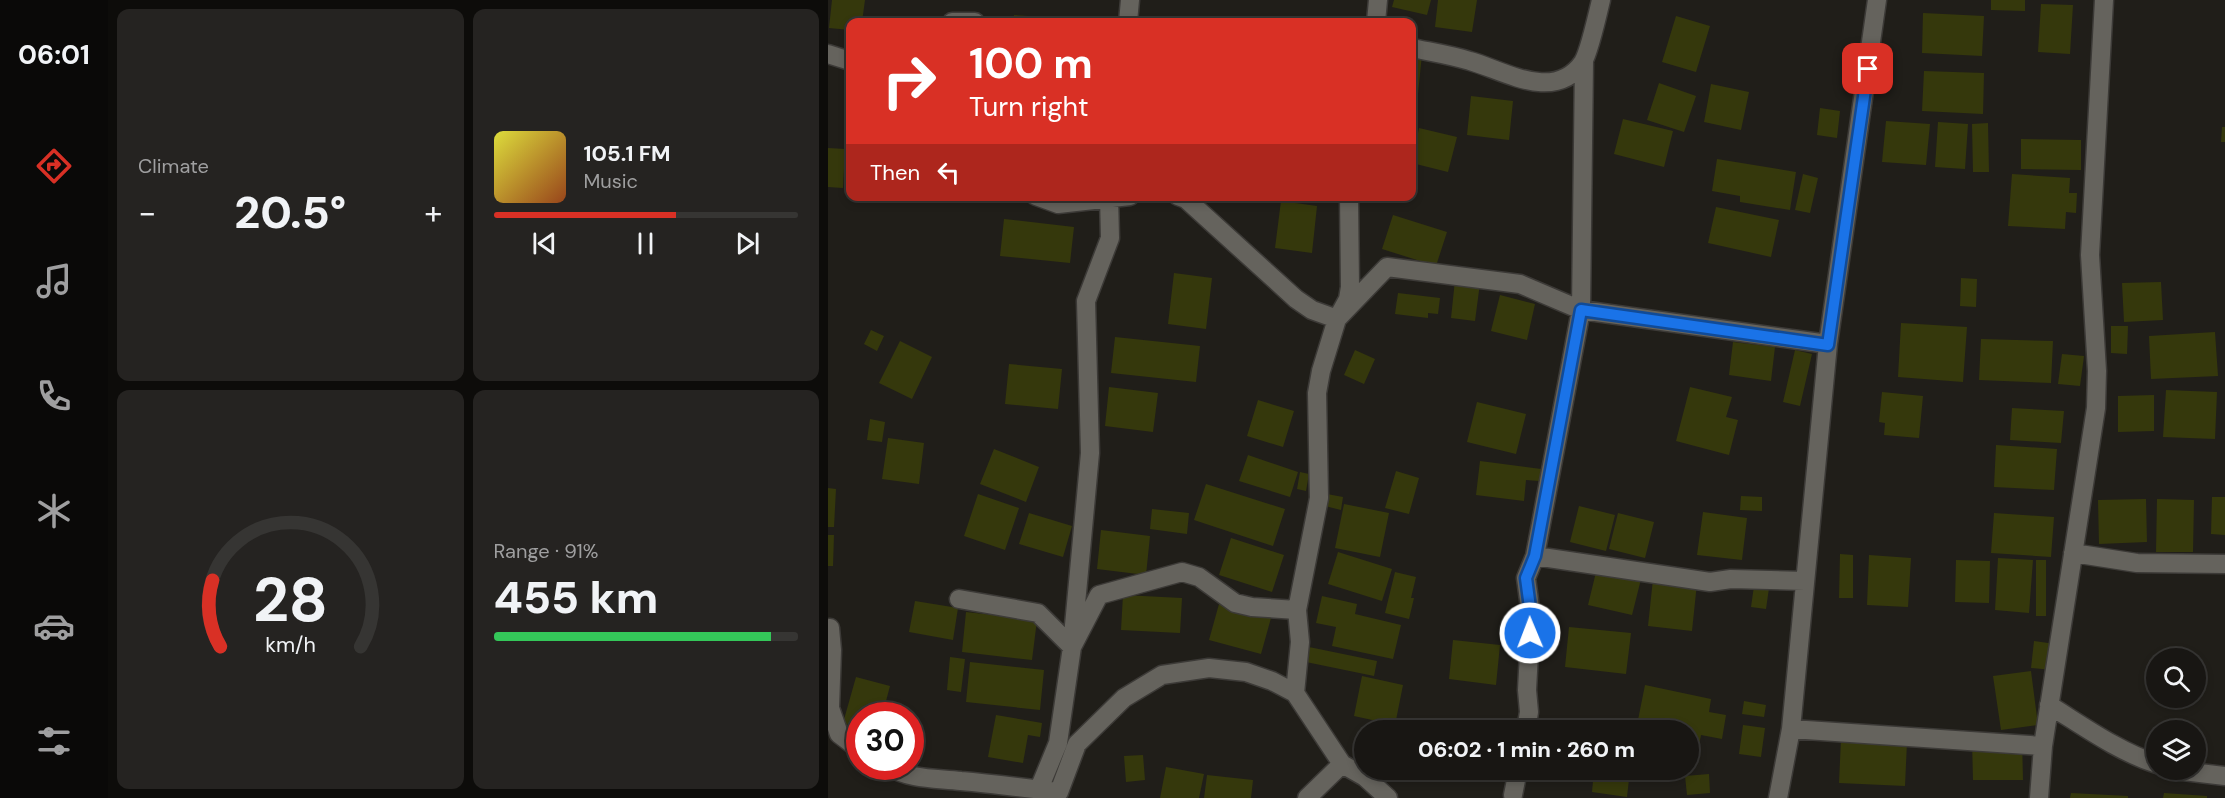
<!DOCTYPE html>
<html lang="en">
<head>
<meta charset="utf-8">
<style>
	body { margin:0; font-family:"DM Sans",sans-serif; background:#252321; color:#f1f3f6; height:100vh; display:flex; flex-direction:column; font-size:22px; white-space:nowrap }
	* { box-sizing:border-box; margin:0 }
	p { font-size:20px; color:#9f9fa0 }
	.icon { flex:none; width:33px; height:33px; fill:none; stroke:currentColor; stroke-width:2; stroke-linecap:round; stroke-linejoin:round }
	.map { position:relative; flex:1; overflow:hidden }
	.details { display:flex; flex-direction:column; gap:9px; padding:9px; background:#0d0c0a; width:720px }
	.details>* { flex:none }
	.banner { position:absolute; left:18px; top:18px; width:570px; height:183px; border-radius:12px; box-shadow:0 3px 9px #0003,0 0 0 2px #363533; background:#d93025; color:#fff; overflow:hidden }
	.fabs { position:absolute; left:1318px; top:648px; display:grid; gap:12px }
	.fabs a { display:grid; place-items:center; width:60px; height:60px; border-radius:50%; background:#181613; box-shadow:0 3px 9px #0003,0 0 0 2px #363533; font-size:30px }
	.speed { position:absolute; left:18px; top:702px; display:flex; gap:12px; font-size:30px; font-weight:700; text-align:center }
	.speed>* { display:grid; place-content:center; width:78px; height:78px; border-radius:50%; background:#181613; box-shadow:0 3px 9px #0003,0 0 0 2px #363533; line-height:1 }
	.speed .limit { border:9px solid #d22; background:#fff; color:#111 }
	.pin { position:absolute; display:grid; place-items:center; width:51px; height:51px; color:#fff; margin:-26px; border-radius:12px; box-shadow:0 3px 9px #0006 }
	.me { position:absolute; width:66px; margin:-33px; rotate:359deg; stroke-linejoin:round; filter:drop-shadow(0 0 4px #0008) }
	.turn { display:flex; align-items:center; gap:21px; height:126px; padding:0 24px; font-size:27px }
	.turn .icon { width:78px; height:78px; stroke-width:2.5 }
	.turn b { display:block; font-size:42px; line-height:51px }
	.then { display:flex; align-items:center; height:57px; padding:0 24px; background:#0003; gap:12px; font-size:22px }
	.big { font-size:45px; font-weight:800; line-height:1.1 }
	.details .card { flex:1; display:flex; flex-direction:column; justify-content:center; gap:9px; min-width:0; padding:0 21px; border-radius:12px; background:#252321 }
	.details .dial { align-items:center; gap:0 }
	.dial svg { height:156px; overflow:visible; fill:none; stroke:#363533; stroke-width:7; stroke-linecap:round; text-anchor:middle }
	.dial text { fill:#f1f3f6; stroke:none }
	.song { display:flex; align-items:center; gap:18px }
	.cover { width:72px; height:72px; border-radius:9px; background:linear-gradient(135deg,hsl(60 70% 55%),hsl(20 70% 35%)) }
	.played { height:6px; border-radius:3px; background:linear-gradient(90deg,#d93025 60%,#363533 60%) }
	.keys { display:flex; justify-content:space-around; direction:ltr }
	.heat { display:flex; justify-content:space-between; align-items:center; font-size:33px; direction:ltr }
	.charge { height:9px; border-radius:4px; background:linear-gradient(90deg,#34c759 91%,#363533 0) }
	.details .tiles { flex:1; display:grid; gap:9px; grid-template-columns:repeat(2,1fr) }
	.trip { position:absolute; left:526px; top:720px; width:345px; height:60px; border-radius:30px; background:#181613; box-shadow:0 3px 9px #0003,0 0 0 2px #363533; font-weight:800; line-height:60px; text-align:center }
	main { display:flex; flex:1; min-height:0 }
	.tab-bar { display:flex; flex-direction:column; width:108px; justify-content:space-around; align-items:center; background:#0a0908; color:#9f9fa0 }
	.tab-bar .icon { width:42px; height:42px }
	.tab-bar .current { color:#d93025 }
	.tab-bar b { font-size:27px; color:#f1f3f6 }
	.map>svg:first-child { display:block }
</style>
</head>
<body>
<main>
<nav class="tab-bar">
<b>06:01</b>
<svg class="icon current" aria-label="directions" viewBox="0 0 24 24"><path d="M12 3l9 9-9 9-9-9zM9 14v-3h6M13 9l2 2-2 2"/></svg>
<svg class="icon" aria-label="music" viewBox="0 0 24 24"><path d="M9 18V5l10-2v13"/><circle cx="6" cy="18" r="3"/><circle cx="16" cy="16" r="3"/></svg>
<svg class="icon" aria-label="phone" viewBox="0 0 24 24"><path d="M5 4h4l2 5-3 2q2 4 5 5l2-3 5 2v4C11 20 4 13 5 4z"/></svg>
<svg class="icon" aria-label="climate" viewBox="0 0 24 24"><path d="M12 3v18M4 7l16 10M4 17L20 7"/></svg>
<svg class="icon" aria-label="car" viewBox="0 0 24 24"><path d="M5 17H2v-5l4-1 3-4h7l3 4 3 1v5h-3M9 17h6M6 11h13"/><circle cx="7" cy="17" r="2"/><circle cx="17" cy="17" r="2"/></svg>
<svg class="icon" aria-label="filters" viewBox="0 0 24 24"><path d="M4 7h16M4 17h16"/><circle cx="9" cy="7" r="2"/><circle cx="15" cy="17" r="2"/></svg>
</nav>
<section class="details">
<div class="tiles">
<div class="card"><p>Climate</p>
<div class="heat"><a>−</a><b class="big">20.5°</b><a>+</a></div>
</div>
<div class="card">
<div class="song"><i class="cover"></i><div><b>105.1 FM</b><p>Music</p></div></div>
<div class="played"></div>
<div class="keys"><svg class="icon" aria-label="previous" viewBox="0 0 24 24"><path d="M18 5L8 12l10 7zM5 5v14"/></svg><svg class="icon" aria-label="pause" viewBox="0 0 24 24"><path d="M8 5v14M16 5v14"/></svg><svg class="icon" aria-label="next" viewBox="0 0 24 24"><path d="M6 5l10 7-10 7zM19 5v14"/></svg></div>
</div>
<div class="card dial"><svg viewBox="0 0 100 80">
<path d="M14 69A42 42 0 1 1 86 69"/>
<path d="M14 69A42 42 0 0 1 10 35" stroke="#d93025"/>
<text x="50" y="56" font-size="32" font-weight="700">28</text>
<text x="50" y="72" font-size="11">km/h</text>
</svg></div>
<div class="card"><p>Range · 91%</p><b class="big">455 km</b><div class="charge"></div></div>
</div>
</section>
<div class="map">
<svg width="1397" height="798" viewBox="0 0 1397 798">
	<rect width="100%" height="100%" fill="#201e19"/>
	<path fill="#35380c" d="M4 0H37L34 22H22V30L1 28Z
		M566 0H603L599 15 564 7Z
		M610 0H649L644 32 607 27Z
		M1163 0H1197V11L1163 10Z
		M1213 4 1245 5 1242 54 1210 52Z
		M1095 13 1156 16 1154 56 1094 53Z
		M186 15 217 17V22H185Z
		M848 16 882 26 868 72 834 62Z
		M584 53 594 54 590 94H584Z
		M1096 71 1156 73 1155 114 1094 111Z
		M831 83 868 96 856 132 819 120Z
		M883 84 921 92 913 130 876 122Z
		M643 96 685 101 681 140 639 135Z
		M992 108 1012 111 1009 138 989 135Z
		M795 119 845 131 836 167 786 154Z
		M1058 121 1102 124 1098 165 1054 162Z
		M1110 122 1140 124 1137 169 1107 167Z
		M1160 123 1161 172H1145L1144 124Z
		M1394 127H1397V142H1393Z
		M591 128 629 137 620 172 584 163Z
		M1193 139 1253 140V170L1193 169Z
		M0 148 17 149 15 188 0 187Z
		M889 159 968 172 962 210 912 202V196L884 191Z
		M975 174 990 178 982 213 967 210Z
		M1184 174 1242 178 1241 193H1249L1248 213 1238 212 1237 229 1180 226Z
		M453 201 489 206 484 253 447 248Z
		M888 207 951 220 943 257 880 243Z
		M565 215 619 232 608 266 554 249Z
		M176 219 246 227 242 263 172 256Z
		M346 273 384 278 378 329 340 324Z
		M1133 278 1149 279 1148 307 1132 306Z
		M627 280 652 283 647 321 623 318Z
		M1333 282 1335 320 1296 322 1294 283Z
		M570 293 612 298 610 314 600 313V318L567 314Z
		M672 295 707 304 699 340 663 331Z
		M1073 323 1139 327 1135 382 1070 377Z
		M1283 326H1300L1299 354 1283 353Z
		M43 330 56 336 49 351 36 344Z
		M1387 332 1390 376 1323 379 1321 336Z
		M287 337 372 346 368 382 283 373Z
		M1153 339 1225 341 1223 383 1151 380Z
		M72 341 104 357 84 399 51 383Z
		M905 342 947 347 943 381 901 375Z
		M527 350 547 359 536 384 516 375Z
		M967 350 984 354 972 406 955 402Z
		M1234 354 1256 356 1252 386 1230 384Z
		M181 364 234 369 230 409 177 404Z
		M281 387 330 393 325 432 277 426Z
		M862 387 904 397 898 417 910 420 901 455 848 441Z
		M1338 390 1389 392 1387 439 1335 437Z
		M1054 392 1095 396 1091 438 1056 435 1057 423 1051 422Z
		M1326 395V431L1290 432V396Z
		M430 400 466 411 455 447 419 436Z
		M649 402 698 414 688 454 639 442Z
		M1184 408 1236 411 1233 443 1182 440Z
		M42 419 57 422 54 442 39 440Z
		M60 438 96 443 91 484 54 479Z
		M1168 445 1229 449 1226 490 1166 487Z
		M166 449 211 467 198 502 152 484Z
		M420 455 470 472 462 497 411 481Z
		M652 461 713 469 711 481 698 480 696 501 648 495Z
		M568 471 591 478 581 514 557 508Z
		M472 472 481 474 478 491 469 489Z
		M378 484 457 509 445 546 366 520Z
		M0 488 8 489 6 527H0Z
		M150 494 191 508 177 550 136 536Z
		M499 494 515 497 513 510 497 506Z
		M913 496 934 497V511L912 510Z
		M1384 497H1397V535L1383 534Z
		M1318 499 1319 542 1271 544 1270 500Z
		M1329 499 1366 500 1365 552H1328Z
		M516 504 561 513 552 557 507 548Z
		M751 506 787 515 778 551 742 542Z
		M324 509 361 513 359 534 322 529Z
		M875 512 919 518 914 560 869 555Z
		M201 513 244 526 235 557 191 544Z
		M790 513 826 522 817 558 781 549Z
		M1166 513 1226 517 1223 557 1163 553Z
		M273 530 322 536 318 575 269 569Z
		M0 535H6L5 566H0Z
		M403 538 456 555 444 592 391 575Z
		M510 552 564 569 554 601 500 584Z
		M1012 554 1025 555V598H1011Z
		M1041 555 1083 558 1080 607 1039 605Z
		M1170 558 1205 560 1201 613 1167 610Z
		M1128 560 1162 561 1161 603 1127 602Z
		M1208 560H1218V616H1208Z
		M769 568 813 579 804 615 760 605Z
		M567 572 588 577 583 598H586L581 619 557 613Z
		M825 579 869 583 864 631 820 626Z
		M926 586 941 588 938 609 923 607Z
		M295 595 354 598 352 633 293 630Z
		M494 596 529 604 527 614 573 625 565 659 504 646 508 627 488 623Z
		M87 601 130 608 125 640 81 632Z
		M391 604 443 618 433 654 381 640Z
		M138 612 209 620 204 660 134 652Z
		M741 627 803 633 798 674 737 667Z
		M625 640 672 645 668 685 621 679Z
		M1206 641 1227 644 1224 670 1203 668Z
		M481 647 549 661 546 676 478 662Z
		M122 657 137 659 133 692 119 690Z
		M142 662 216 670 212 710 138 702Z
		M1203 671 1210 725 1173 730 1165 676Z
		M534 676 575 685 567 725 526 716Z
		M28 677 62 686 54 716H32V728L15 723Z
		M817 685 883 699 881 712 898 715 894 739 873 735 871 745 861 743V730H808Z
		M916 701 938 705 936 717 914 714Z
		M168 715 214 723 212 737 200 735 195 763 160 757Z
		M915 725 937 728 933 757 911 754Z
		M1013 739 1079 742 1077 786 1011 783Z
		M1194 739 1195 780H1145L1144 740Z
		M315 755 317 780 298 782 296 756Z
		M338 767 376 774 371 798H332Z
		M699 770H718L716 779 698 776Z
		M766 770H802L799 797 764 792Z
		M881 774 882 793 859 795 857 776Z
		M379 775 425 780 423 798H376Z
		M1243 793 1300 796V798H1242Z
		M1336 793 1379 796V798H1335Z"/>
	<g fill="none" stroke-linecap="round" stroke-linejoin="round">
		<g stroke="#3c3a37" stroke-width="21">
			<path id="minor" d="M124 22H147
				M300 22 302 0
				M548 22 550 0
				M584 48C603 52 623 55 642 61 677 71 727 103 755 62 761 52 770 13 773 0
				M0 54 22 61
				M208 196 230 204 302 196
				M350 196 358 199 468 299 484 310 509 319
				M509 319 559 267 692 284 753 310 1000 344
				M1245 553 1309 563 1397 564
				M707 556 882 582 903 579 977 581
				M131 599 210 613 244 647 271 595 354 572 371 577 407 603 424 607 469 610
				M2 628 4 650 2 708 11 734 32 750
				M467 693 472 642 469 610 491 498 489 393 493 371 509 319 520 299 522 287 521 196
				M1221 705C1255 726 1291 752 1329 764
				M963 729 1215 746
				M698 730 701 712 699 690 703 615 698 578 707 556 753 310 756 61
				M60 766C83 780 107 778 133 781 166 784 198 788 231 792L249 744 296 698 334 675 381 668 418 672 444 681 467 693 514 764 537 777 560 798
				M1347 770 1397 776
				M211 789 230 743 244 647 262 453 258 301 282 238 281 196
				M685 795 690 770
				M479 798 514 764
				M950 798 963 729 1000 344 1049 0
				M1211 798 1215 746 1268 408 1269 371 1262 255 1276 0"/>
		</g>
		<use href="#minor" stroke="#65635d" stroke-width="18"/>
	</g>
	<g fill="none" stroke-linecap="round" stroke-linejoin="round">
		<g stroke="#114b97" stroke-width="15">
			<path id="route" d="M702 633 703 615 698 578 707 556 753 310 1000 345 1040 69"/>
		</g>
		<use href="#route" stroke="#1a73e8" stroke-width="10"/>
	</g>
</svg>
<div class="fabs">
<a><svg class="icon" aria-label="search" viewBox="0 0 24 24"><circle cx="10" cy="10" r="6"/><path d="M15 15l6 6"/></svg></a>
<a><svg class="icon" aria-label="layers" viewBox="0 0 24 24"><path d="M12 4l9 5-9 5-9-5zM3 14l9 5 9-5"/></svg></a>
</div>
<div class="speed"><div class="limit">30</div></div>
<div class="pin" style="left:1040px;top:69px;background:#d93025"><svg class="icon" aria-label="arrive" viewBox="0 0 24 24"><path d="M6 21V4h12l-3 4 3 4H6"/></svg></div>
<svg class="me" style="left:702px;top:633px" viewBox="-20 -20 40 40"><circle r="17" fill="#1a73e8" stroke="#fff" stroke-width="3"/><path d="M0-11L8 9 0 5-8 9z" fill="#fff"/></svg>
<div class="trip">06:02 · 1 min · 260 m</div>
<div class="banner">
<div class="turn"><svg class="icon" aria-label="right" viewBox="0 0 24 24"><path d="M7 20v-9h11M14 6l5 5-5 5"/></svg><div><b>100 m</b>Turn right</div></div>
<div class="then">Then<svg class="icon" aria-label="left" viewBox="0 0 24 24"><path d="M17 20v-9H6M10 6l-5 5 5 5"/></svg></div>
</div>
</div>
</main>
</body>
</html>
